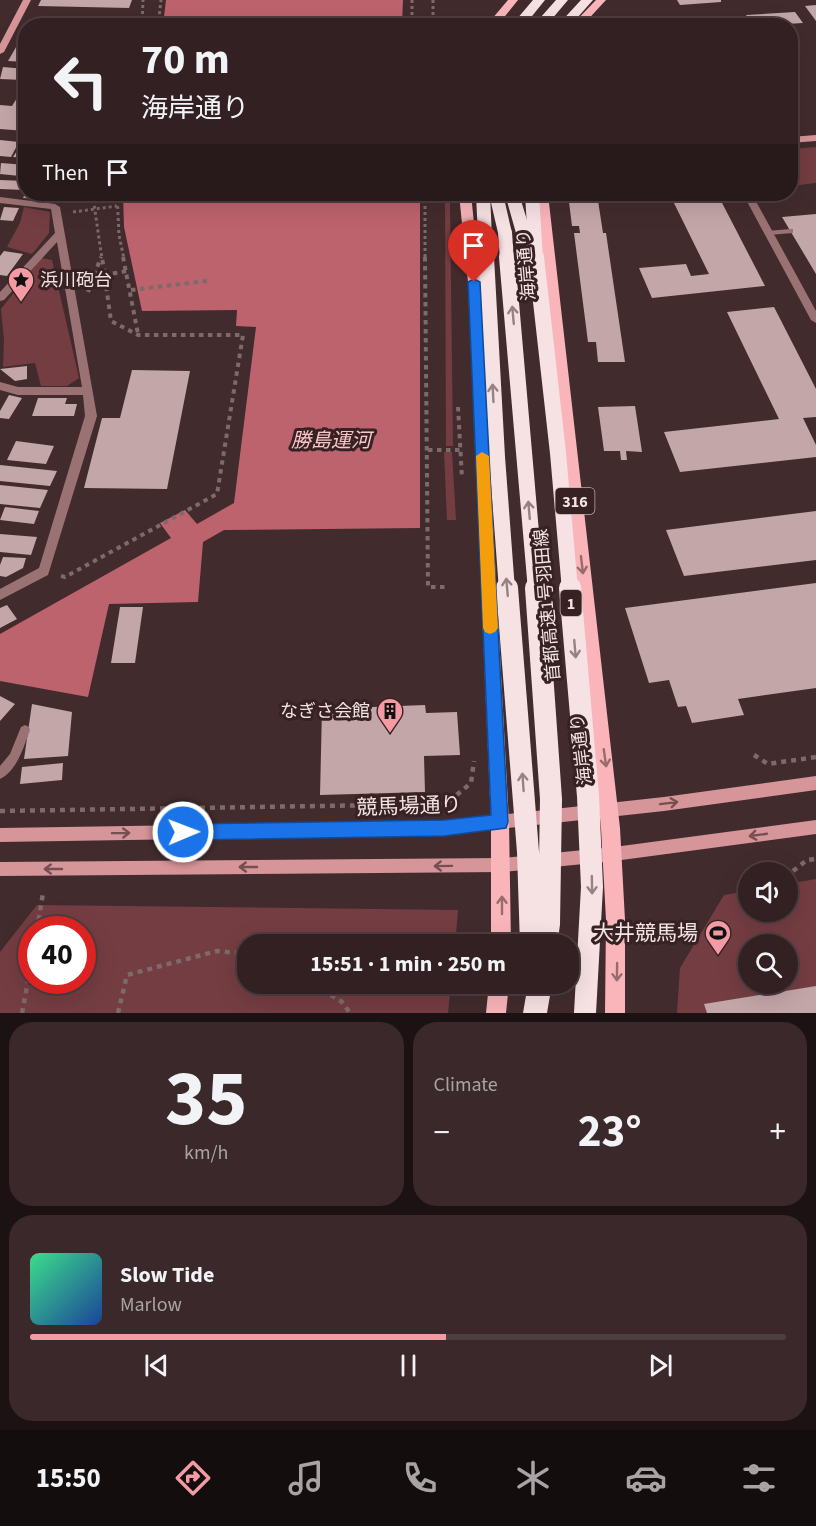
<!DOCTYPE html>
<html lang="en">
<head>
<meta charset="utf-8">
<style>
	body { margin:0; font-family:"Source Sans 3","Noto Sans JP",sans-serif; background:#3a282a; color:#f1f3f6; height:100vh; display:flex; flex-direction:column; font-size:22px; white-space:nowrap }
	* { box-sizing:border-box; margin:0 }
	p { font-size:20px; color:#a8a3a5 }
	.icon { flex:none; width:33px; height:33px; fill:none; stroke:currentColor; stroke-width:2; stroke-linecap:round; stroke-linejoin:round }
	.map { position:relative; height:1013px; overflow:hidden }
	.side { display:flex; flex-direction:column; gap:9px; padding:9px; background:#1c1213; flex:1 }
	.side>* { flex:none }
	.banner { position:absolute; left:18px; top:18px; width:780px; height:183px; border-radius:24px; box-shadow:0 6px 24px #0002,0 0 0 2px #4d3e40; background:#322022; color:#f1f3f6; overflow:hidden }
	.buttons { position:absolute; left:738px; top:862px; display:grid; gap:12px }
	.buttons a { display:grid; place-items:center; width:60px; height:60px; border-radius:50%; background:#322022; box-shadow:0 6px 24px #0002,0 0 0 2px #4d3e40; font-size:30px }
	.speed { position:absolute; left:18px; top:916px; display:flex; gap:12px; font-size:30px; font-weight:700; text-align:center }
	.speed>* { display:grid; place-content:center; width:78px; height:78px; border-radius:50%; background:#322022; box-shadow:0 6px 24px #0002,0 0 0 2px #4d3e40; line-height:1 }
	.speed .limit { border:9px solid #d22; background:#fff; color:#111 }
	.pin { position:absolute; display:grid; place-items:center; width:51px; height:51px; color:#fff; margin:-62px -26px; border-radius:50% 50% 50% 0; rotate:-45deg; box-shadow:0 0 6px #0007 }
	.pin .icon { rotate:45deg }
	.me { position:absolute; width:66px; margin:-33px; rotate:89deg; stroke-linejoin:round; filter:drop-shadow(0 0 4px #0008) }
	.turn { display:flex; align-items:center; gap:21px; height:126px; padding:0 24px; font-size:27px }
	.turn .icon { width:78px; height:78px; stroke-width:2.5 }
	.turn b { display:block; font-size:42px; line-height:51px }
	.then { display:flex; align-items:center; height:57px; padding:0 24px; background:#0003; gap:12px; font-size:22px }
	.big { font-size:45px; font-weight:700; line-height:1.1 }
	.side .card { flex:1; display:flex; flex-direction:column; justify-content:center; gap:9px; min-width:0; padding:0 21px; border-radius:24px; background:#3a282a }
	.side .dial { align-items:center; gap:0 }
	.dial b { font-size:78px; line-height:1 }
	.song { display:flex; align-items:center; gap:18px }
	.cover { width:72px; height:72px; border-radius:9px; background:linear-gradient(135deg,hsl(150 70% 55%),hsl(220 70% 35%)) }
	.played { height:6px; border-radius:3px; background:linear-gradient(90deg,#f49aa2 55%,#4d3e40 55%) }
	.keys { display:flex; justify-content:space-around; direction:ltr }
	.heat { display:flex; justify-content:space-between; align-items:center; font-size:33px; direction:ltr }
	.side .tiles { flex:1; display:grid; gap:9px; grid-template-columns:1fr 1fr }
	.card:last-child { grid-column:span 2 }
	.trip { position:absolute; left:237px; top:934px; width:342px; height:60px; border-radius:24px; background:#322022; box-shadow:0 6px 24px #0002,0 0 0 2px #4d3e40; font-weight:700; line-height:60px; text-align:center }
	.tab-bar { display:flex; height:96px; justify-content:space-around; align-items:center; background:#140d0e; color:#a8a3a5 }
	.tab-bar .icon { width:42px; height:42px }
	.tab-bar .current { color:#f49aa2 }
	.tab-bar b { font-size:27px; color:#f1f3f6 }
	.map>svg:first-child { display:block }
</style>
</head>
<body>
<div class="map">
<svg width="816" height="1013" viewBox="0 0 816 1013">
	<rect width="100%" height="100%" fill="#422b2d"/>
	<path fill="#743d42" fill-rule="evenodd" d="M816 147V183L791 186V149Z
		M445 203H450L453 446H446Z
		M24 207 50 212 49 233 32 254 7 247 20 223Z
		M41 258 52 260 79 378 67 386H41L35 363 3 367 4 340 1 309Z
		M444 452H452L456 520H447Z
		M816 879V1013H677L680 968 724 895 748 891V912H788V884ZM748 945H788V984H748Z
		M37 905 458 910 455 945H248V984H451L448 1013H0V952ZM32 930H82V981H32Z"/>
	<path fill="#bd636d" d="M166 0H403L402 25H163Z
		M123 194H420V528L224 530 203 542 198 602 109 604 88 697 0 681V634L171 538 160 523 185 510 197 524 234 503 256 327 236 326 237 310 142 311 124 227Z"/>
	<path fill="#c3a6a8" d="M41 0H132L129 8 38 6Z
		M677 0H721V2L680 5Z
		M816 5V21L805 6Z
		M795 12 803 23 753 26 746 15Z
		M109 16 131 17 128 23 104 26Z
		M605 18 626 22 624 26H600Z
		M19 42 26 43V62L8 61Z
		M3 67 26 69V76L23 80 0 79Z
		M22 90H26V131L0 129V105L12 106Z
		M0 140 19 142 11 157 0 156Z
		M22 143H26V158L13 157Z
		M1 163 26 165V166L20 176 0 174Z
		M0 180 26 181V187L24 190 0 189Z
		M25 194H57L54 200 23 198Z
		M59 194H71L66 203 54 202Z
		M568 194H597L603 233H606L625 362H598L596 342H588L574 233H580L579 226H572Z
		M719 197 765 286 652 298 639 268 686 264 691 276 709 274 673 201Z
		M4 207 19 208 13 221 0 220Z
		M816 214V274L782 217Z
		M4 251 23 254 7 276 0 275V256Z
		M774 307 816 389V417L803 418 816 445V457L680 472 664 432 779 419 727 312Z
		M27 366V379L15 381 0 369Z
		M132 370 190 371 167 489 84 488 102 418H120Z
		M9 395 22 398 9 419 0 418V411Z
		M38 398H67L65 404H77L74 416H32Z
		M635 406 642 452 626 451 627 460H621L620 451H604L598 407Z
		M16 441 54 446 46 464 7 460Z
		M0 465 57 471 50 486 0 481Z
		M0 485 48 490 40 508 0 504Z
		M5 507 39 511 34 524 0 520Z
		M816 511V560L684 576 666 530Z
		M0 534 37 537 31 555 0 552Z
		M3 557 26 558 23 568 6 577 0 576V565Z
		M816 583V688L738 699 744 715 692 723 686 706 678 707 669 680 649 683 625 608Z
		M7 605 17 619 0 628V608Z
		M120 607H143L135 663H111Z
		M0 696 15 704 0 721Z
		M32 704 72 712 68 756 24 759Z
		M425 705 426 713 457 712 460 755 424 756 425 792 320 795 322 709Z
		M63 763 62 780 20 784 22 767Z
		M816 986V1013H707L704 1004Z"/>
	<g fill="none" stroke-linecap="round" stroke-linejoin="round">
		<path stroke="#7e696b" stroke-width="3" stroke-dasharray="3 3" stroke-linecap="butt" d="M412 0V26
			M433 0V26
			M142 26 143 0
			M158 26 161 0
			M96 194 94 204 102 259
			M117 194 119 235 124 259
			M425 194V259
			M425 196 440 197 441 194
			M117 201 174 194
			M73 212 117 206"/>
		<path stroke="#7e696b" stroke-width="4" stroke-dasharray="4.5 4.5" stroke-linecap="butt" d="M123 257 138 334
			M425 257 428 587H447
			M104 275 127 271
			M131 290 207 281
			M88 292 101 257
			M458 407 462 478
			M428 450H460
			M61 576 65 577 217 494 243 335H138L111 321 102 257"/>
		<path stroke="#7e696b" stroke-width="4.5" stroke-dasharray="5 5" stroke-linecap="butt" d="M754 755 768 764 816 757
			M0 811 446 804 471 783 474 761
			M793 871 807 860 816 859
			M37 930 43 893
			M314 984 342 1002 350 1013
			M22 1013 32 960
			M118 1013 127 975 217 951 248 954"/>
		<path fill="#9b7274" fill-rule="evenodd" d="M790 229H793V233L768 235 764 233 768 231Z
			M25 725 29 727 30 730C24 746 17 771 0 779V766L10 754 21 727Z"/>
		<path fill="#9b7274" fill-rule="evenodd" d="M743 194H752L816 311V323L811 320Z
			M0 197 55 204 60 207 97 416 48 575 0 600V589L39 568 85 416 83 395H18L0 390V382L18 387H82L57 242 4 300 0 301V292L55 233 51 209 0 203Z"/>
		<path fill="#d69599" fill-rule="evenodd" d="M23 0H31L4 52 0 54V44Z
			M816 135V141L790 143V137Z
			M816 776V790L664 811 444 835 0 842V828L444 821 664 797Z
			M816 820V834L614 861 502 872 0 876V862L502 858 614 847Z"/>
		<path fill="#f9b5ba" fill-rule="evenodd" d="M508 0H518L497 26H486Z
			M596 0H606L582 26H571Z
			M459 194H471L480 282 509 822 511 945H491V822L468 282Z
			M536 194H548L620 828 625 920V1013H605L606 920 601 828Z
			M489 984H509L506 1013H486Z"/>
		<path fill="#f7e2e3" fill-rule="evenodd" d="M533 0H545L524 26H511Z
			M556 0H568L546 26H533Z
			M581 0H593L570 26H557Z
			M489 194H503L512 233 510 236 505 237 498 233Z
			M505 194H519L543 272 540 275H530L527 272Z
			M528 984H552L547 1013H523Z"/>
		<path stroke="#f7e2e3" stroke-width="14" d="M483 194 486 259
			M532 194 536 259
			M505 233 507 259"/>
		<path stroke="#f7e2e3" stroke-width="16" d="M486 257 497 457 507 590
			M507 257 536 590
			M536 257 558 453 570 590"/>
		<path stroke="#f7e2e3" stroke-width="22" d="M507 588 528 852 531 945
			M536 588 551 799 549 924 546 945
			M570 588 588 796 592 887 585 1013"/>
	</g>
	<defs><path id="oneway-shaft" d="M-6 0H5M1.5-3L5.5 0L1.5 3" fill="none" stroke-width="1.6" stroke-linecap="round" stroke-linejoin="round" transform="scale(1.5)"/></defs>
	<g stroke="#978283">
		<use href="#oneway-shaft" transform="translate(513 315) rotate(-95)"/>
		<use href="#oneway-shaft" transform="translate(493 393) rotate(-93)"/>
		<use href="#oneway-shaft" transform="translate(529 510) rotate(-95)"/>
		<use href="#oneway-shaft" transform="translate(507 587) rotate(-95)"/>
		<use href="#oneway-shaft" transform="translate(575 649) rotate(85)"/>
		<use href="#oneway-shaft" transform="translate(523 782) rotate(-94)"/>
		<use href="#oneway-shaft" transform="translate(592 885) rotate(89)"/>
	</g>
	<g stroke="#986b6e">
		<use href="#oneway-shaft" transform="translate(582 565) rotate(83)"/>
		<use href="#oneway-shaft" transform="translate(605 758) rotate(82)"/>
		<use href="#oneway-shaft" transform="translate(502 905) rotate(-90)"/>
		<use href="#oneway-shaft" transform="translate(617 972) rotate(91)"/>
	</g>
	<g stroke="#774f52">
		<use href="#oneway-shaft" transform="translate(669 803) rotate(-7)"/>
		<use href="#oneway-shaft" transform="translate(121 833) rotate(-1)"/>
		<use href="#oneway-shaft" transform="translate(758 835) rotate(172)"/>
		<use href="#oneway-shaft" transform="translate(443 866) rotate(179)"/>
		<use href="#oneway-shaft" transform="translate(248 867) rotate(180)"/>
		<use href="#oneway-shaft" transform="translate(53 869) rotate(180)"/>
	</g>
	<path fill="#1a73e8" stroke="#114b97" stroke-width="1.5" d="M474 279 480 282 508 822 506 828 444 836 183 840 178 838 175 832 178 827 183 824 444 820 491 815 468 282Z"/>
	<path fill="#f59e0b" d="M482 452 489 456 498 628 495 632 490 634 485 632 483 628 476 456Z"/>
	<defs>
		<g id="sight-pin" transform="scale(1.35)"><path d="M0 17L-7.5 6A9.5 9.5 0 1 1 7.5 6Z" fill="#f49aa2" stroke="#372123"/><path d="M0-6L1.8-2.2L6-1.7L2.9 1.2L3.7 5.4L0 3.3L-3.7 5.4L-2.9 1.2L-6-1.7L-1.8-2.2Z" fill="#111"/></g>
		<g id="building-pin" transform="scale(1.35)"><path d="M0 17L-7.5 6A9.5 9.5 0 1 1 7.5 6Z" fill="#f49aa2" stroke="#372123"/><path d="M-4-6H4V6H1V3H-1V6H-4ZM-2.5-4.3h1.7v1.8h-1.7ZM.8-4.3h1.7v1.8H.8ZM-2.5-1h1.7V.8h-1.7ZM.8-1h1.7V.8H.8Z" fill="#111"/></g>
		<g id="stadium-pin" transform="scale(1.35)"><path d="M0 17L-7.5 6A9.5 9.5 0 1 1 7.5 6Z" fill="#f49aa2" stroke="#372123"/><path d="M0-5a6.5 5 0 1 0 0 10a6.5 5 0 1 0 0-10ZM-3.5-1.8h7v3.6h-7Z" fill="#111"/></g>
	</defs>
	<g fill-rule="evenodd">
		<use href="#sight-pin" x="21" y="280"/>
		<use href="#building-pin" x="390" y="711"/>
		<use href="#stadium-pin" x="718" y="933"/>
	</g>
	<g text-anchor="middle" stroke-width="6" stroke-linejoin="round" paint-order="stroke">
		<g fill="#372123" stroke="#baa" stroke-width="1.5">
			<rect x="555.5" y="488" width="39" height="26" rx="4.5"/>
			<rect x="560.5" y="590" width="21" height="26" rx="4.5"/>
		</g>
		<g font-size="16" font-weight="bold" fill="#f3e4e4">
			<text x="575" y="507">316</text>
			<text x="571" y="609">1</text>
		</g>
		<g font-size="18" fill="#f3e4e4" stroke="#372123">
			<text transform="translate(526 265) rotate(-95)" y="6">海岸通り</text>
			<text transform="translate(547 605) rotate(-95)" y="6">首都高速1号羽田線</text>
			<text transform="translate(581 749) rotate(-97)" y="6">海岸通り</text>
		</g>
		<g font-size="18" fill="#f3e4e4" stroke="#372123" text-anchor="start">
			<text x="40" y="286">浜川砲台</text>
			<text x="370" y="717" text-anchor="end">なぎさ会館</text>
		</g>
		<g font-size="20" font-style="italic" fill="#f9c6c9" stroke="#372123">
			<text x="331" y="447">勝島運河</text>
		</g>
		<g font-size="21" fill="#f3e4e4" stroke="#372123">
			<text transform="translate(409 806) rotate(-2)" y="7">競馬場通り</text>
		</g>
		<g font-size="21" fill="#f3e4e4" stroke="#372123" text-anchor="end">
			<text x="698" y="940">大井競馬場</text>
		</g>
	</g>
</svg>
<div class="buttons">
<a><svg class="icon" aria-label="sound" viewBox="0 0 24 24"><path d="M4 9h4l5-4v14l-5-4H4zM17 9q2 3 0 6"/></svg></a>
<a><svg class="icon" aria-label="search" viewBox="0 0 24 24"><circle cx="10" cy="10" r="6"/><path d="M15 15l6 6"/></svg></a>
</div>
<div class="speed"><div class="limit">40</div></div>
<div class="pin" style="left:474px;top:282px;background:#d93025"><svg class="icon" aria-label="arrive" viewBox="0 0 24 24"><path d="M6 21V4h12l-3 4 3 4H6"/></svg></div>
<svg class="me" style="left:183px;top:832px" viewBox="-20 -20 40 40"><circle r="17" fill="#1a73e8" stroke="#fff" stroke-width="3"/><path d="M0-11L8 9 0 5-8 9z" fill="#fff"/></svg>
<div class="trip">15:51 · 1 min · 250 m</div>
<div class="banner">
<div class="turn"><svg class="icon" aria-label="left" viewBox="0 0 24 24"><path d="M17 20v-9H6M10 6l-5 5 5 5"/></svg><div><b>70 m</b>海岸通り</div></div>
<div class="then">Then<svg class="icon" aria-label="arrive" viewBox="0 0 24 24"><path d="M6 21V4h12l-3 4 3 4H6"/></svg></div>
</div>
</div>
<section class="side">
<div class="tiles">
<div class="card dial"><b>35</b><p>km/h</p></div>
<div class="card"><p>Climate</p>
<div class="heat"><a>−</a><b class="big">23°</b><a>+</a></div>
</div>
<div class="card">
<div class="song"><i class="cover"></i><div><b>Slow Tide</b><p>Marlow</p></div></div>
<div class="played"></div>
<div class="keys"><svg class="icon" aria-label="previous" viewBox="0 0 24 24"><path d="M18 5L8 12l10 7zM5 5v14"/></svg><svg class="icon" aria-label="pause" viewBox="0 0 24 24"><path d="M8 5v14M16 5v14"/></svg><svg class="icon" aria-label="next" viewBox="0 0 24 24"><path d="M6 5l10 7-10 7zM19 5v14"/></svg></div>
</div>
</div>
</section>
<nav class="tab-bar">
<b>15:50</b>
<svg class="icon current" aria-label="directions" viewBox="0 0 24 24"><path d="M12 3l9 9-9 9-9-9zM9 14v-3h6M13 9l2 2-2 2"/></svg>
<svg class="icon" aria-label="music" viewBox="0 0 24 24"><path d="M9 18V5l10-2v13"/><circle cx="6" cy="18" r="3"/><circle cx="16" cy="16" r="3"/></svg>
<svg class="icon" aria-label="phone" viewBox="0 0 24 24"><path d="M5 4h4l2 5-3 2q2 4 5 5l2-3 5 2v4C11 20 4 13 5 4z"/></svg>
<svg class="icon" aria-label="climate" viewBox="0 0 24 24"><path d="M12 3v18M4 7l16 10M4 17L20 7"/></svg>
<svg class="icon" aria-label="car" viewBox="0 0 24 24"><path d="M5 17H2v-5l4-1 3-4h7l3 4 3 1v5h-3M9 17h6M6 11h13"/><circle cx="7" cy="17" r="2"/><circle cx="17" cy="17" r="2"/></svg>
<svg class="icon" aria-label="filters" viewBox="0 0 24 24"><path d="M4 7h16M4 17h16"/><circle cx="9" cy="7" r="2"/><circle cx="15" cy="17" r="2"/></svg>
</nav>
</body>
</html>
